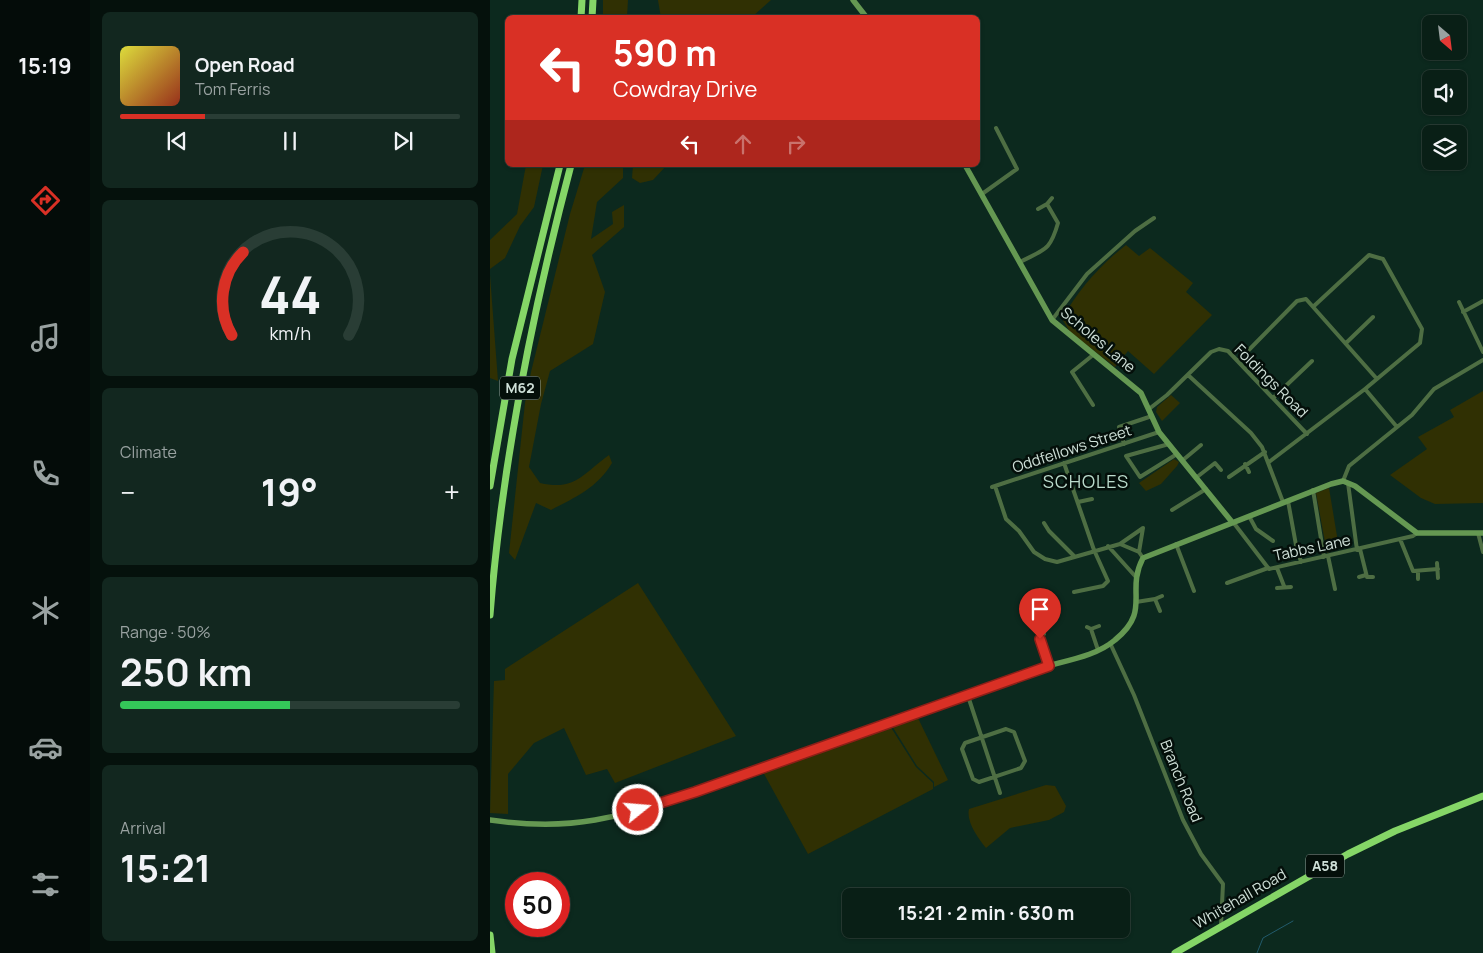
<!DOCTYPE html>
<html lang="en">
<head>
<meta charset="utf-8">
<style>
	body { margin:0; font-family:Manrope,sans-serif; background:#12271f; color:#f1f3f6; height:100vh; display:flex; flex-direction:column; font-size:19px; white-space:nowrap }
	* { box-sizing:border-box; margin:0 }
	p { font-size:16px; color:#99a2a1 }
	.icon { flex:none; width:28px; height:28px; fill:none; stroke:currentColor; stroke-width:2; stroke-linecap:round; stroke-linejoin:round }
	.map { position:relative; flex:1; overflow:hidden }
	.details { display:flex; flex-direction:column; gap:12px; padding:12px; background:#05110c; width:400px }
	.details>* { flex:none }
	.banner { position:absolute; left:15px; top:15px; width:475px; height:152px; border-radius:8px; box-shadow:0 1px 4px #0004,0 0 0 1px #293d35; background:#d93025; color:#fff; overflow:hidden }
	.needle { width:32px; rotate:152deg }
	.buttons { position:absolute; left:932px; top:15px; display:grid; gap:10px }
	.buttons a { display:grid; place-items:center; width:45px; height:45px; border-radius:8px; background:#091f16; box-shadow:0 1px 4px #0004,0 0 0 1px #293d35; font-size:25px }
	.speed { position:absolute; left:15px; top:872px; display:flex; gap:10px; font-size:25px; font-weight:700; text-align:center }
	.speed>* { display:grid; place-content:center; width:65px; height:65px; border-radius:50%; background:#091f16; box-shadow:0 1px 4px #0004,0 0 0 1px #293d35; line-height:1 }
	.speed .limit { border:8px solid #d22; background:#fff; color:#111 }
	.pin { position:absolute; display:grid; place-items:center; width:42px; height:42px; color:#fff; margin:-51px -21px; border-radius:50% 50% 50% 0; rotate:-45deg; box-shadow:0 0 5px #0007 }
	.pin .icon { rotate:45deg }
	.me { position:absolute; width:55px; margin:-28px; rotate:73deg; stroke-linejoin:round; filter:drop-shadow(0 0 4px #0008) }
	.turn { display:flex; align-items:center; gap:18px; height:105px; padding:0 25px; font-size:22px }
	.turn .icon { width:65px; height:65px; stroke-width:2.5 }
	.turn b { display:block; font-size:35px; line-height:42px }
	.lanes { display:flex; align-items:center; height:48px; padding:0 25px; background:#0003; justify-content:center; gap:25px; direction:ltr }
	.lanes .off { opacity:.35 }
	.big { font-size:38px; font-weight:700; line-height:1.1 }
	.details .card { flex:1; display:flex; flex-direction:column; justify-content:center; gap:8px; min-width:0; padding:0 18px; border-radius:8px; background:#12271f }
	.details .dial { align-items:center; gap:0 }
	.dial svg { height:130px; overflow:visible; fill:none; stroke:#293d35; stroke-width:7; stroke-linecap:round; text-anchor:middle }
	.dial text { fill:#f1f3f6; stroke:none }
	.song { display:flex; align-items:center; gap:15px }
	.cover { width:60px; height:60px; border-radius:8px; background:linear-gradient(135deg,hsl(60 70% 55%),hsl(10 70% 35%)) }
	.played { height:5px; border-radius:2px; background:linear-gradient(90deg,#d93025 25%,#293d35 25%) }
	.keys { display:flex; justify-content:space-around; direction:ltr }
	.heat { display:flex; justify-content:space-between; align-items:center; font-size:28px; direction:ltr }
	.charge { height:8px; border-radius:4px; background:linear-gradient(90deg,#34c759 50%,#293d35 0) }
	.trip { position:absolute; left:352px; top:888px; width:288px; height:50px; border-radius:8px; background:#091f16; box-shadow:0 1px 4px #0004,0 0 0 1px #293d35; font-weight:700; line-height:50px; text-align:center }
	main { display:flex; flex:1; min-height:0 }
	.dock { display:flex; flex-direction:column; width:90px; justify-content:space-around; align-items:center; background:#040c09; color:#99a2a1 }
	.dock .icon { width:35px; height:35px }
	.dock .on { color:#d93025 }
	.dock b { font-size:22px; color:#f1f3f6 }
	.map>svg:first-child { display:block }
</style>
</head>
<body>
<main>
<nav class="dock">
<b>15:19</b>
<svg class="icon on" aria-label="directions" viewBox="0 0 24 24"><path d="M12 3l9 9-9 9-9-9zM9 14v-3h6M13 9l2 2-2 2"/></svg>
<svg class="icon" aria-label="music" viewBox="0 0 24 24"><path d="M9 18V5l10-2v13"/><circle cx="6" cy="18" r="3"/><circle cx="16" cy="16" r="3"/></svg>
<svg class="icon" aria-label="phone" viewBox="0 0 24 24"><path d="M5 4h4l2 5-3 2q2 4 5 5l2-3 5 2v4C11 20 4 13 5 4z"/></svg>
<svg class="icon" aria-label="climate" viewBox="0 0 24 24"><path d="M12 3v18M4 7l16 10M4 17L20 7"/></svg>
<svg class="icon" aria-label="car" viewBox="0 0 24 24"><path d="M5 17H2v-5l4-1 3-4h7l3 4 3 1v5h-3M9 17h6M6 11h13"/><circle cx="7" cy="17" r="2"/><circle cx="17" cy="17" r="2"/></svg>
<svg class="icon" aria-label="filters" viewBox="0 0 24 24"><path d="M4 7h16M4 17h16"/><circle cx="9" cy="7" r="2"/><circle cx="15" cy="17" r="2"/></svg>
</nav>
<section class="details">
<div class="card">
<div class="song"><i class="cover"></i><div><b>Open Road</b><p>Tom Ferris</p></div></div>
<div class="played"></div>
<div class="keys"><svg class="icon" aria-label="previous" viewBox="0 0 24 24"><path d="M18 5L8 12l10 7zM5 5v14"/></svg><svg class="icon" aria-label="pause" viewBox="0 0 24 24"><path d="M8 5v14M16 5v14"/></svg><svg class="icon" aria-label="next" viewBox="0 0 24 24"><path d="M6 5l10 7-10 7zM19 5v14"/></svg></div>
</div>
<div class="card dial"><svg viewBox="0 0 100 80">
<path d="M14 69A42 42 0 1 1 86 69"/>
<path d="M14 69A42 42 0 0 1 21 18" stroke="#d93025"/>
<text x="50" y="56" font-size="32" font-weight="700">44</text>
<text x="50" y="72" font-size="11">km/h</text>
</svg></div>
<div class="card"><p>Climate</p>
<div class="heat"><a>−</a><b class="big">19°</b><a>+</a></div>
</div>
<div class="card"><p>Range · 50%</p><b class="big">250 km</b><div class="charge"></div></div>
<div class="card"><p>Arrival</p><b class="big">15:21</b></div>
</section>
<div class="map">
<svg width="993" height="953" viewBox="0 0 993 953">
	<rect width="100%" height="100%" fill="#0c291e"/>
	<path fill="#303003" d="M113 0H138L137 17H113Z
		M168 0H281L262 17 171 18Z
		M36 165H53L44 207 30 226 15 258 0 269V240L27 214Z
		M95 165H133V178L107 202 101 239 123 224 122 212 134 205V227L102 255 115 292 103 344 60 371 51 404 39 467 50 483C84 491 92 475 119 455L122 463C107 488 86 497 61 510L46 503 25 560 19 553 35 403 41 372 80 214Z
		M143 165H177L163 180 150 183 142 178Z
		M636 245 649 256 660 248 703 283 696 292 722 315 664 374 638 351 625 367 580 332 572 319C589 289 609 266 636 245Z
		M0 275 8 381 0 378Z
		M993 391V503L945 504 931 498 900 475 937 449 928 437 964 417 960 410Z
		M681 395 690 403 672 421 666 412 667 407Z
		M684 459 689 462 687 466 671 484 656 491 649 483Z
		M839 488 849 548 837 553 826 493Z
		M148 583 246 736 125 783 117 769 96 775 74 728 44 743 18 774V814L0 813 4 681 15 680V669Z
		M427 716 458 780 444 787V782L427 766 402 726Z
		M400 726 426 767 443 783V789L318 854 273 772Z
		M556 785 565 786 576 806 574 812 559 820 520 828 496 848C488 838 476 822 479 809Z"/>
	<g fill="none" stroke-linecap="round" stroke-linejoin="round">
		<path stroke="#225b6c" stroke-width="1" d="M767 953 773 938 803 921"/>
		<path stroke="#4e6e43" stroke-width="4" d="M488 107V114
			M492 194 527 169 506 128
			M557 204 562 198
			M530 262C555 249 560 251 568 223L557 204 548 209
			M969 302 993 352
			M973 312 993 301
			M562 320 597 274 645 231 664 218
			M856 343 883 317
			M748 361 807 301 816 299 887 379
			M698 375 761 433 772 447 793 502
			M875 389 907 427
			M783 398 822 361
			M603 405 582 372 603 355
			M659 409 677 395 721 352 729 349 738 351 817 434
			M634 444 629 427 662 416
			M679 444 636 456 650 477 687 454
			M693 460 711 445
			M779 462 875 389 930 343 932 329 893 259 879 255 824 306
			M574 463 604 550 618 581 613 586 584 592
			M755 464 759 472
			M707 477 725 463 731 470
			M739 477 775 452
			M853 481 859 466 922 415 944 389 993 360
			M858 483 867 550
			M505 486 516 519 529 531 544 552 555 559 567 562 630 544 653 528
			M502 487 669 432
			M823 490 834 557
			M798 501 806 545 811 562
			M588 502 602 499
			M682 510 716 489
			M759 516 766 529 783 541
			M743 522 779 569 923 536 927 533
			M554 523 559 531 584 556
			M988 533 993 552
			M910 539 923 571 948 569
			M630 544 649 552 653 558
			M686 544 704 591
			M618 546 645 576
			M870 549 877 577H883
			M649 552 653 528
			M838 556 845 589
			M947 563 948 578
			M787 568 794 586
			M869 577 876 575
			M928 579V571
			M737 583 778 568
			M787 588 801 587
			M665 599 672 596
			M646 602 665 599 670 611
			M597 627 601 629 609 626
			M601 629 608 650
			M554 634 550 639 559 666
			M620 643 644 695 693 820 711 854 733 884 731 925
			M478 696 510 793
			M516 729 524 732 535 761 531 768 489 782 483 779 472 749 475 743Z"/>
		<path stroke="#659852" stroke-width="5.5" d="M363 0 377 18
			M475 165 562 320 651 393 669 432 742 522
			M0 820C35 825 71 826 105 820 161 810 214 789 267 770 342 744 417 718 492 691 509 684 527 676 544 670 570 661 604 658 625 640 662 610 635 592 653 558L841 484 853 481 865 486 927 533H993"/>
		<path stroke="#85d667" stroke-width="7" d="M91 18 92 0
			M102 18 103 0
			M0 486 22 359 70 165
			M0 615C12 463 42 313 81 165
			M0 935 2 953
			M685 953 858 854 905 831 993 796"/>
	</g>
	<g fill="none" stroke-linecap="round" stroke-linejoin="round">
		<g stroke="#8d1f18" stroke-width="12">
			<path id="route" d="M148 810 205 792 559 666 550 639"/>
		</g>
		<use href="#route" stroke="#d93025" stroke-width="9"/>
	</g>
	<g text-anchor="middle" stroke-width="5" stroke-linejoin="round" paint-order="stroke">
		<g fill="#040f0a" stroke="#92a19a" stroke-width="1">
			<rect x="10" y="376.5" width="40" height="23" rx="4"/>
			<rect x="816" y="854.5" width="38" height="23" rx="4"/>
		</g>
		<g font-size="14" font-weight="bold" fill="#cfe0d8">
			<text x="30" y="393">M62</text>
			<text x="835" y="871">A58</text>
		</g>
		<g font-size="15" fill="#cfe0d8" stroke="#040f0a">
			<text transform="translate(608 340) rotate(40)" y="5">Scholes Lane</text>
			<text transform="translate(781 381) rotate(45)" y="5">Foldings Road</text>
			<text transform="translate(582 449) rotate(-18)" y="5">Oddfellows Street</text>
			<text transform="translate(822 548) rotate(-12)" y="5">Tabbs Lane</text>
			<text transform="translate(691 781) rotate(68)" y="5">Branch Road</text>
			<text transform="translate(750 899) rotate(-30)" y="5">Whitehall Road</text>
		</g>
		<g font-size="18" letter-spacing="1" fill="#badbcc" stroke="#040f0a">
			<text x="596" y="488">SCHOLES</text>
		</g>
	</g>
</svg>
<div class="buttons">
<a><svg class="needle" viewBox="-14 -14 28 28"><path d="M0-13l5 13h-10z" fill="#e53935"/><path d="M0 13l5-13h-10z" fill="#99a2a1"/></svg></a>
<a><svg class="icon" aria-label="sound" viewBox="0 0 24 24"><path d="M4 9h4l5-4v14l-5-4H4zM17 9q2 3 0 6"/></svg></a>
<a><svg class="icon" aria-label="layers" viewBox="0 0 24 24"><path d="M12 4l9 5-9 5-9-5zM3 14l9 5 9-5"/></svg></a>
</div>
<div class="speed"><div class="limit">50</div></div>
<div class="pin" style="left:550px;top:639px;background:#d93025"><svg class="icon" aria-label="arrive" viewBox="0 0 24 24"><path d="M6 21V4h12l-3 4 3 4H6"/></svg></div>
<svg class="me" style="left:148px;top:810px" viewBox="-20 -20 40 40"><circle r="17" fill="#d93025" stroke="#fff" stroke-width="3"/><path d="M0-11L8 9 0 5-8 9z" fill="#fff"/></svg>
<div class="trip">15:21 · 2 min · 630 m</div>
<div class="banner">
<div class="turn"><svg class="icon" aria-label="left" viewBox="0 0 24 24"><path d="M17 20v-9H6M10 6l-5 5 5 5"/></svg><div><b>590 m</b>Cowdray Drive</div></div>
<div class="lanes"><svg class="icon" aria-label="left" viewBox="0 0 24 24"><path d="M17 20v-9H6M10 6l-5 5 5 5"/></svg><svg class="icon off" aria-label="ahead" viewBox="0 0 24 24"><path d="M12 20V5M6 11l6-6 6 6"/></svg><svg class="icon off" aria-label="right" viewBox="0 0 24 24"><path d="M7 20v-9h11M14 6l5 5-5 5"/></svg></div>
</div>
</div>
</main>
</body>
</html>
